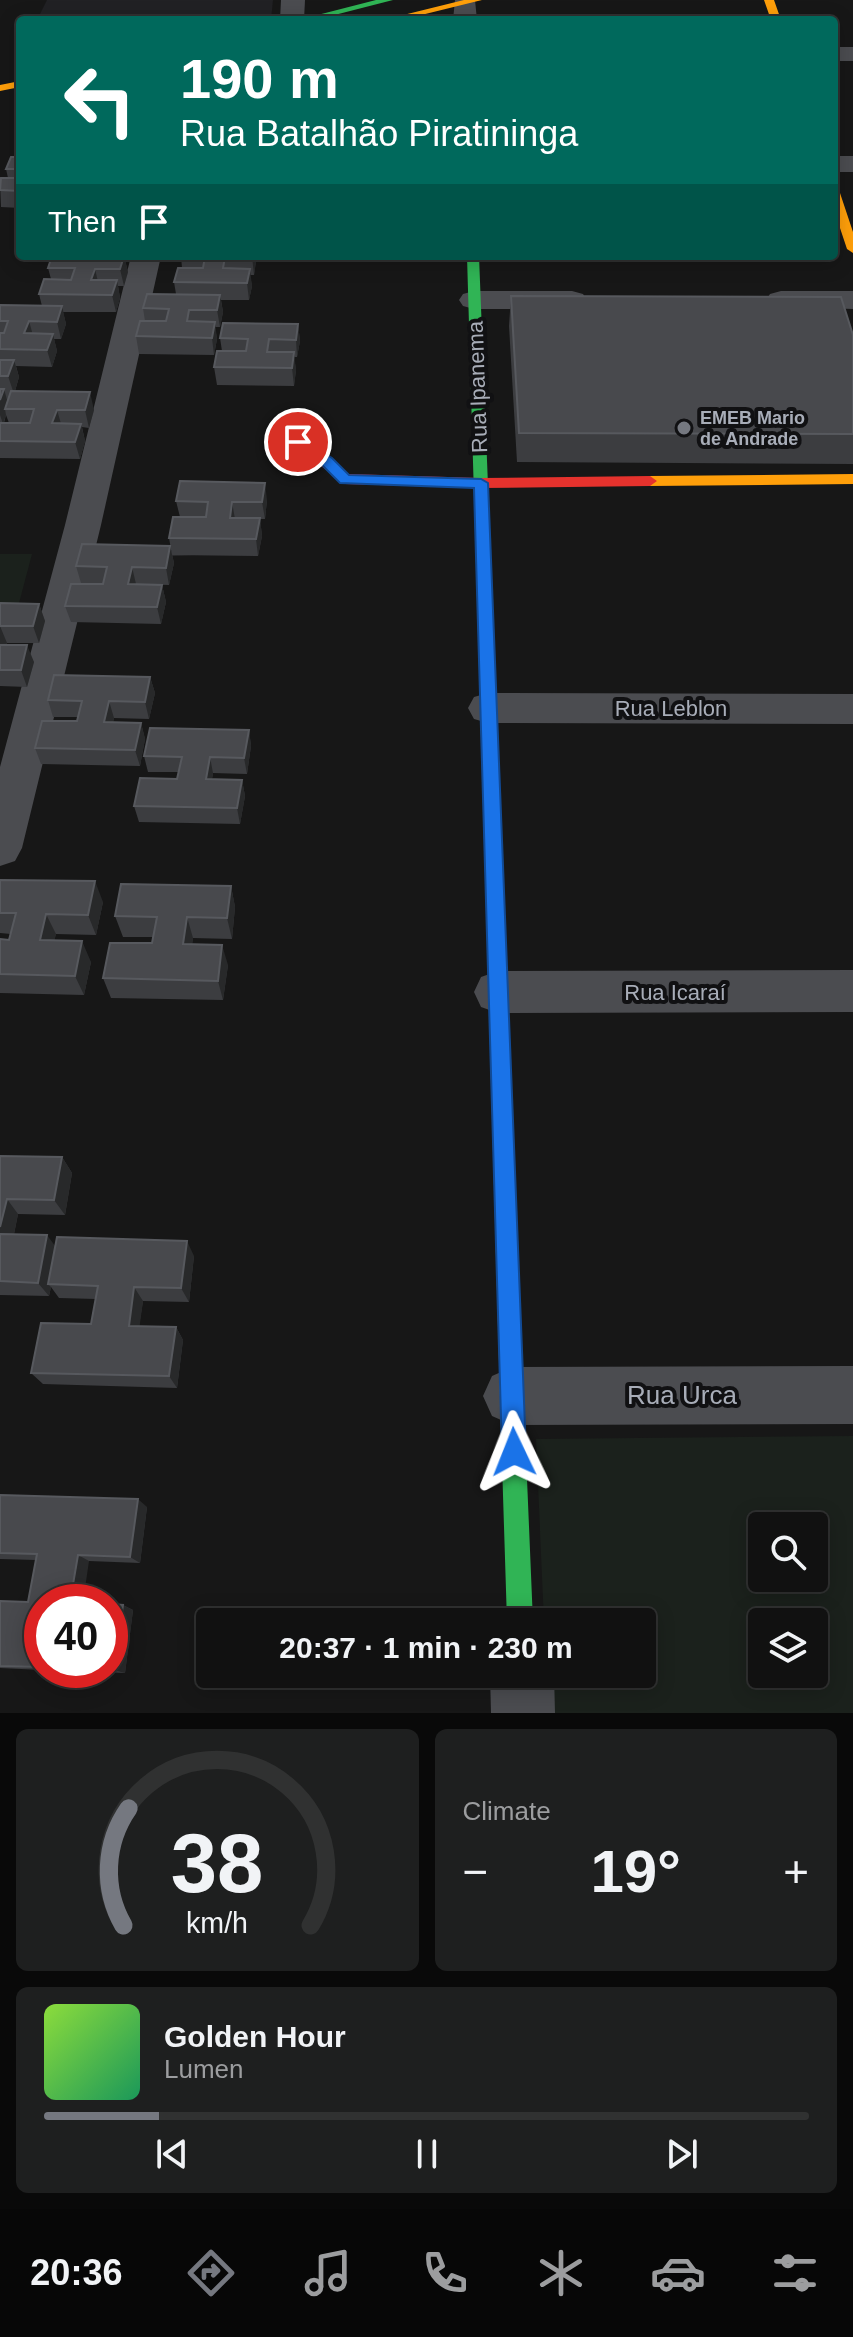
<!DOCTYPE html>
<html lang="en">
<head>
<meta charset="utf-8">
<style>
	body { margin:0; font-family:Arial,sans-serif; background:#1e1f1f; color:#f1f3f6; height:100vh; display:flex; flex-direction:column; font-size:30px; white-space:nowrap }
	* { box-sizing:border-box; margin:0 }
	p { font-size:26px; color:#9c9d9f }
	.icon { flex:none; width:44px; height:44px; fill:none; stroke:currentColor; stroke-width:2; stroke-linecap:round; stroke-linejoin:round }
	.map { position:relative; height:1713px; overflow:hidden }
	.side { display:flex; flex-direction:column; gap:16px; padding:16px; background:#090909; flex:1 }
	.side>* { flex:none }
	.top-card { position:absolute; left:16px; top:16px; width:822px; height:244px; border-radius:8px; box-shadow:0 4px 20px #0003,0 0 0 2px #303131; background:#00695c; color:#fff; overflow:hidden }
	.buttons { position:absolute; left:748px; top:1512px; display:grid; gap:16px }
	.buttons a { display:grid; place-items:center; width:80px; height:80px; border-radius:8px; background:#111; box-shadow:0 4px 20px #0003,0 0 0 2px #303131; font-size:40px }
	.speed { position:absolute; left:24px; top:1584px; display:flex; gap:16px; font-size:40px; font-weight:700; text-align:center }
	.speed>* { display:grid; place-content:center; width:104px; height:104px; border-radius:50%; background:#111; box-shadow:0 4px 20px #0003,0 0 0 2px #303131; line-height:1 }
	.speed .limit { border:12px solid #d22; background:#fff; color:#111 }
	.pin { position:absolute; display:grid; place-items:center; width:68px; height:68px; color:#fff; margin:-34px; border:4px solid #fff; border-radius:50%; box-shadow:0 2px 8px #0007 }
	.me { position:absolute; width:88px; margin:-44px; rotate:358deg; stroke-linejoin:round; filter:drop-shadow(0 0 6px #0008) }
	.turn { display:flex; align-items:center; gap:28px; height:168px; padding:0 32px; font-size:36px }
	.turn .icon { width:104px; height:104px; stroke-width:2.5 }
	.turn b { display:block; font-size:56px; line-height:68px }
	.then { display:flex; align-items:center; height:76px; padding:0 32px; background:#0003; gap:16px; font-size:30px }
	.big { font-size:60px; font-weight:600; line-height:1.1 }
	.side .widget { flex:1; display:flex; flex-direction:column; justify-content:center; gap:12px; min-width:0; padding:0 28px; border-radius:12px; background:#1e1f1f }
	.side .dial { align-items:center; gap:0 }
	.dial svg { height:208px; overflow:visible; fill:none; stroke:#303131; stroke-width:7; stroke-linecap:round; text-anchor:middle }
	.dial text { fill:#f1f3f6; stroke:none }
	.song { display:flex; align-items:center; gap:24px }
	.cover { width:96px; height:96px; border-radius:12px; background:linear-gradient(135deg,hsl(90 70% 55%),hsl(150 70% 35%)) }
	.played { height:8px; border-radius:4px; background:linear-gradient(90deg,#757880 15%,#303131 15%) }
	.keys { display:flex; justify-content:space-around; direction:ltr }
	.heat { display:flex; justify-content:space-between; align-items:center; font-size:44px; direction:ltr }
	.side .tiles { flex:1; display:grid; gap:16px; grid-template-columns:1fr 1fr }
	.widget:last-child { grid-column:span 2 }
	.trip { position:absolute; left:196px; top:1608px; width:460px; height:80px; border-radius:8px; background:#111; box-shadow:0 4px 20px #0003,0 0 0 2px #303131; font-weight:600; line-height:80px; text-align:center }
	.tab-bar { display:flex; height:128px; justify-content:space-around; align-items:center; background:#070707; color:#9c9d9f }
	.tab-bar .icon { width:56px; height:56px }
	.tab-bar .on { color:#757880 }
	.tab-bar b { font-size:36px; color:#f1f3f6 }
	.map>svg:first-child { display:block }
</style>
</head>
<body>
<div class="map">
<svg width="853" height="1713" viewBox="0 0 853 1713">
	<rect width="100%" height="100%" fill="#171717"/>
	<path fill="#212124" d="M47 0H273L271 20H37Z"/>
	<path fill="#1b211c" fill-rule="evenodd" d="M0 554H32L18 607H0Z
		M853 1436V1713H548L546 1674H642V1622H544L536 1439ZM762 1526H814V1578H762ZM762 1622H814V1674H762Z"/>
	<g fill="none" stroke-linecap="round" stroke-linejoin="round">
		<path fill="#4b4c50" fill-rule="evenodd" d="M281 0H305L304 20H280Z
			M455 0H475L477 20H453Z
			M834 47H853V61H834Z
			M834 156H853V172H834Z
			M131 256H161L101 525 22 848 15 861 0 866V767L65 525Z
			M474 291H572L583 294 587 300 583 306 572 309H474L463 306 459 300 463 294Z
			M781 291H853V309L770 306 766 300 770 294Z
			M488 693 853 694V724L488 723 474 719 468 708 474 697Z
			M853 970V1012L498 1013 481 1007 474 992 481 977 498 971Z
			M853 1366V1424L512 1425 492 1416 483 1396 492 1376 512 1367Z
			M490 1674H554L555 1713H491Z"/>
		<path fill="#30b455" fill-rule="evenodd" d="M376 0H393L315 20H298Z
			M467 256H479L510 1046 507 1052 500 1055 493 1052 490 1046Z
			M513 1419 521 1423 525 1431 533 1622H507L501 1431 505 1423Z"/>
		<path fill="#ff9f0a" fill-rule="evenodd" d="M464 0H482L401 20H383Z
			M764 0H774L781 20H771Z
			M20 81V87L0 91V85Z
			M834 190 840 193 853 232V253L847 249 834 210Z
			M853 474V484L650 486 643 481 650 476Z
			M500 1037 507 1040 510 1046 525 1431 521 1439 513 1443 505 1439 501 1431 490 1046 493 1040Z"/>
		<path fill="#e5322d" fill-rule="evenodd" d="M298 438 348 474 481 478 650 476 657 481 650 486 481 488 345 484 293 445V439Z"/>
	</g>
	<path fill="#3c3d40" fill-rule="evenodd" d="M20 157V208L1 207 0 181 8 178 6 169Z
		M124 256 128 272 124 286H118L120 298 116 312H63L66 324 61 339H54L57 351 52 367 16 366 19 377 15 391 94 410 89 428 82 427 85 441 80 459 0 458V305L42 306 39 294 51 279 48 268ZM6 415 9 423H4Z
		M181 256H256V261L254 275H250L252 286 249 300H221L223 312 220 327H215L217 339 214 355 139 354 136 336 145 321 143 308 176 294 174 282 182 268Z
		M511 296 853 335V464L517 462 509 326Z
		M298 324 300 341 297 357H294L296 370 294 386 217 385 214 367 222 351 220 338Z
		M267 500 265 519H260L262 536 258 556 172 555 169 538 180 517 176 501Z
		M170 546 174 563 169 585 136 584 162 585 166 602 161 624 71 622 65 606 81 583 76 566Z
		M0 603 39 604 45 621 39 643H7L6 645 34 662 27 687 0 686Z
		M150 677 155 693 149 719 114 718 113 722 141 723 145 739 140 766 41 764 35 748 77 721 78 717H53L48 700Z
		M249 730 251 746 247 774 213 773 212 779 242 780 245 796 240 824 139 822 134 806 177 779 179 772H148L144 756Z
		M0 880 103 902 96 935 56 934 54 940 91 962 84 995 0 993V939L9 940 11 934 0 933Z
		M231 886 235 907 232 939 193 938 192 944 228 965 223 1000 111 998 103 978 152 943 153 937H123L115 916Z
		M0 1156 62 1157 72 1173 65 1215 18 1214 14 1234 55 1247 194 1256 189 1302 143 1301 139 1326 176 1327 183 1340 177 1388 43 1384 31 1373 91 1324 96 1299 59 1298 51 1287 49 1296 0 1295Z
		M0 1495 147 1507 140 1563 89 1561 42 1602V1670L0 1668V1601L28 1602 36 1560 0 1559Z
		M123 1605 133 1610 125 1673 51 1670H110Z"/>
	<path fill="#28292a" d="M124 256 128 272 124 286 120 269Z
		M252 256H256V261L254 275Z
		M95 269 99 286 91 280Z
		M250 269 252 286 249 300 247 283Z
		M117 280 120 298 116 312 112 295Z
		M220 295 223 312 220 327 217 310Z
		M62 306 66 324 61 339 57 322Z
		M29 321 34 339 29 351 24 333Z
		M215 322 217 339 214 355 212 338Z
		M298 324 300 341 297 357 296 340Z
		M53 334 57 351 52 367 47 350Z
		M294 352 296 370 294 386 292 368Z
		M14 360 19 377 14 394 8 376Z
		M4 389 9 407 5 409 6 415 3 424 0 415V400Z
		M90 392 94 410 89 428 85 410Z
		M57 410 62 427 52 423Z
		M81 424 85 441 80 459 75 442Z
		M265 483 267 500 265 519 262 502Z
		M232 502 235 519 230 518Z
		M260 518 262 536 258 556 256 539Z
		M170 546 174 563 169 585 166 568Z
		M132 567 136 584H128Z
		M162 585 166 602 161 624 157 607Z
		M39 604 45 621 39 643 33 626Z
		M0 626 7 643 1 661 0 658Z
		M27 645 34 662 27 687 21 670Z
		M150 677 155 693 149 719 145 702Z
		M109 701 114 718 109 738 104 722Z
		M141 723 145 739 140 766 135 750Z
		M249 730 251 746 247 774 244 758Z
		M210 757 213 773 209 795 206 779Z
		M242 780 245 796 240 824 237 808Z
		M95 881 103 902 96 935 88 915Z
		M231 886 235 907 232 939 227 918Z
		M46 914 56 934 50 960 40 940Z
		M187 917 193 938 190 964 183 944Z
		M82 941 91 962 84 995 75 976Z
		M222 945 228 965 223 1000 218 981Z
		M62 1157 72 1173 65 1215 54 1200Z
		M7 1199 18 1214 11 1249 0 1236V1227Z
		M47 1235 58 1250 48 1284 51 1287 49 1296 38 1283Z
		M187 1241 194 1256 189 1302 181 1288Z
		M134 1287 143 1301 138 1338 129 1326Z
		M176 1327 183 1340 177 1388 169 1376Z
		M138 1499 147 1507 140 1563 130 1557Z
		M78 1555 89 1561 83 1602H70Z
		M123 1605 133 1610 125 1673 114 1670Z"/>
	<path fill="#48494d" stroke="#57595e" stroke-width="2" d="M11 157H20V169H6Z
		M1 178H20V191L0 190Z
		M52 256H124L120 269H95L91 280H117L112 295 39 294 44 279 71 280 75 268H48Z
		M181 256H252V258L225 257 223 268 250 269 247 283 174 282 178 268H203L205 257Z
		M147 294 220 295 217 310H189L187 321 215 322 212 338 136 336 140 321H166L169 309 143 308Z
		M511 296 841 297 853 335V434L519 433Z
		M0 305 62 306 57 322 29 321 24 333 53 334 47 350 0 349V333H4L8 321H0Z
		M223 323 298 324 296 340 269 339 267 352H294L292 368 214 367 217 351H246L248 339 220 338Z
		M0 360H14L8 376H0Z
		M0 389H4L0 400Z
		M11 391 90 392 85 410H57L52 423 81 424 75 442 0 441V423H30L34 409H5Z
		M180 481 265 483 262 502H232L230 518H260L256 539 169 538 173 517H206L208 502 176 501Z
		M82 544 170 546 166 568 132 567 128 584 162 585 157 607 65 606 71 584H103L107 567 76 566Z
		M0 603 39 604 33 626H0V627Z
		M0 645H27L21 670H0Z
		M54 675 150 677 145 702 109 701 104 722 141 723 135 750 35 748 42 721H77L82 701 48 700Z
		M150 728 249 730 244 758 210 757 206 779 242 780 237 808 134 806 140 778 177 779 182 757 144 756Z
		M0 880 95 881 88 915 46 914 40 940 82 941 75 976 0 974V939L9 940 16 913H0Z
		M121 884 231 886 227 918 187 917 183 944 222 945 218 981 103 978 110 943H152L157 917 115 916Z
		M0 1156 62 1157 54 1200 7 1199 0 1227Z
		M0 1234 47 1235 38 1283 0 1281Z
		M57 1237 187 1241 181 1288 134 1287 129 1326 176 1327 169 1376 31 1373 41 1323 91 1324 98 1286 48 1284Z
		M0 1495 138 1499 130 1557 78 1555 70 1602H42V1667L0 1666V1601L28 1602 37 1554 0 1553Z
		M110 1604 123 1605 114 1670H110Z"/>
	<path fill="#1a73e8" stroke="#114b97" stroke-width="2" d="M298 437 332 458 349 475 481 479 488 483 526 1452 522 1461 514 1464 505 1461 502 1452 474 488 340 483 322 465 293 445 291 442Z"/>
	<circle fill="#757880" stroke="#111113" stroke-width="3" cx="684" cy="428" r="8"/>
	<g text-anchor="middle" stroke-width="8" stroke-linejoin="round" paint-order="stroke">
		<g font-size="18" font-weight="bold" fill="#a8adb8" stroke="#111113" text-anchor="start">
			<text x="700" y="424">EMEB Mario<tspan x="700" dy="21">de Andrade</tspan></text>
		</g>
		<g font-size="22" fill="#a8adb8" stroke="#111113">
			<text transform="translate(477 387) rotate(-92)" y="8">Rua Ipanema</text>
			<text x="671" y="716">Rua Leblon</text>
			<text x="675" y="1000">Rua Icaraí</text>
		</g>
		<g font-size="26" fill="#a8adb8" stroke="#111113">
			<text x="682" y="1404">Rua Urca</text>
		</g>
	</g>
</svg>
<div class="buttons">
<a><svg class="icon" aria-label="search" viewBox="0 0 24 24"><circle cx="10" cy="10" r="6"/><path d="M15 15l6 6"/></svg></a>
<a><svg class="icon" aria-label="layers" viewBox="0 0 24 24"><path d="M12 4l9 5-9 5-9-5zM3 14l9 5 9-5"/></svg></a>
</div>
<div class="speed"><div class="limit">40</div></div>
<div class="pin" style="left:298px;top:442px;background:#d93025"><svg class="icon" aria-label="arrive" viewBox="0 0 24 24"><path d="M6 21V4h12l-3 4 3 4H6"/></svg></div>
<svg class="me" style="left:514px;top:1452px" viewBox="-20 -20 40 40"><path d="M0-17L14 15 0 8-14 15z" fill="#1a73e8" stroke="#fff" stroke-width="4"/></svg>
<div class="trip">20:37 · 1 min · 230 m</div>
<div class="top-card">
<div class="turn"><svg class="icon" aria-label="left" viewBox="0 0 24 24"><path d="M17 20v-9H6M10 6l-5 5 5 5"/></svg><div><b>190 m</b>Rua Batalhão Piratininga</div></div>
<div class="then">Then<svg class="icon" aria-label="arrive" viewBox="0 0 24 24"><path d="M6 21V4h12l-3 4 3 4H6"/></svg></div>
</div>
</div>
<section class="side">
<div class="tiles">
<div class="widget dial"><svg viewBox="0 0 100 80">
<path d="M14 69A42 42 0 1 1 86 69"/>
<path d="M14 69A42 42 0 0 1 16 24" stroke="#757880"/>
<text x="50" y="56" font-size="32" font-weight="700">38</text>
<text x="50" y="72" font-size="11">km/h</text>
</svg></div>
<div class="widget"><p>Climate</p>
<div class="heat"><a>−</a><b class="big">19°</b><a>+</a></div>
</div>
<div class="widget">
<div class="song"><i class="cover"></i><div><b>Golden Hour</b><p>Lumen</p></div></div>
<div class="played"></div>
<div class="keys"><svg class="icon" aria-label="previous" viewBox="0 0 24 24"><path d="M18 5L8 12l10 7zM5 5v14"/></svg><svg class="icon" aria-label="pause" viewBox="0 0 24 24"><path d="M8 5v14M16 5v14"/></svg><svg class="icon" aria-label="next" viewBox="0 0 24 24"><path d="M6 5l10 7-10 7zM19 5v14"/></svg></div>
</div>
</div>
</section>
<nav class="tab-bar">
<b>20:36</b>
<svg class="icon on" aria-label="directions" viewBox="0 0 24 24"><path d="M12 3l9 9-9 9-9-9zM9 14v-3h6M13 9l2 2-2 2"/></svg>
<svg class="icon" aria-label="music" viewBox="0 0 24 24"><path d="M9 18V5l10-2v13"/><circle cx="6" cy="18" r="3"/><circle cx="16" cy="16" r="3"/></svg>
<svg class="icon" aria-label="phone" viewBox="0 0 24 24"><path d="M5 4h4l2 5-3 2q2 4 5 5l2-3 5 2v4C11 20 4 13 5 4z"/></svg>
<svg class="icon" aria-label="climate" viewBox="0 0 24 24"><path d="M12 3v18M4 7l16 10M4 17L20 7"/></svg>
<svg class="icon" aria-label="car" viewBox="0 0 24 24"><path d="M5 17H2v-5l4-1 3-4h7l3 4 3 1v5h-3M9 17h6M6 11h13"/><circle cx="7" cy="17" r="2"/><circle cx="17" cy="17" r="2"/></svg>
<svg class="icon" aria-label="filters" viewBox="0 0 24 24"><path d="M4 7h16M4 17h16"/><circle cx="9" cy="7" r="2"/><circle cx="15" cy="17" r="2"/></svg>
</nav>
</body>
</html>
